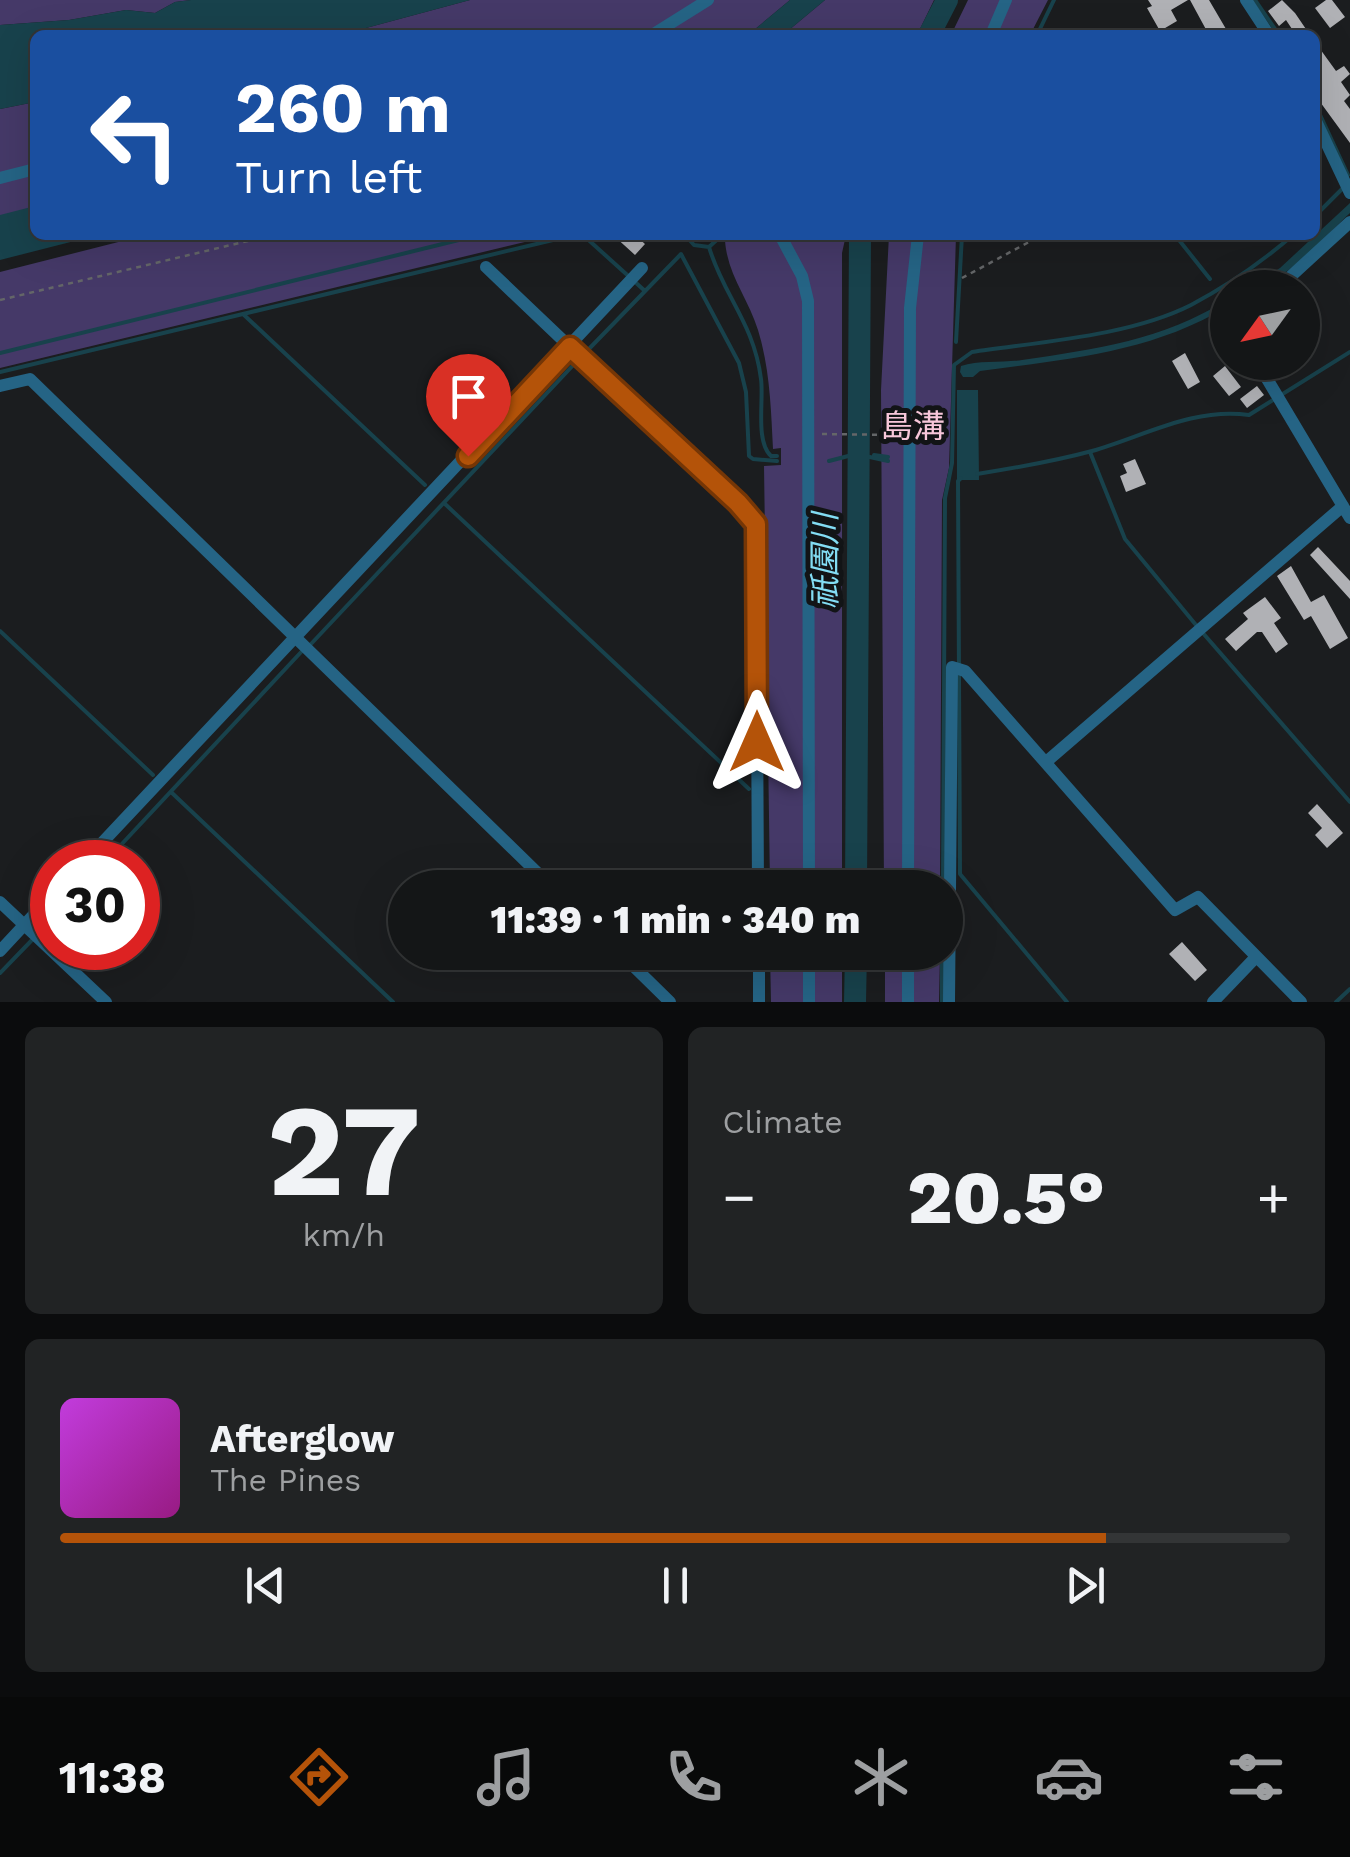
<!DOCTYPE html>
<html lang="en">
<head>
<meta charset="utf-8">
<style>
	body { margin:0; font-family:"Work Sans","Noto Sans JP",sans-serif; background:#212324; color:#f1f3f6; height:100vh; display:flex; flex-direction:column; font-size:38px; white-space:nowrap }
	* { box-sizing:border-box; margin:0 }
	p { font-size:32px; color:#9d9fa1 }
	.icon { flex:none; width:55px; height:55px; fill:none; stroke:currentColor; stroke-width:2; stroke-linecap:round; stroke-linejoin:round }
	.map { position:relative; height:1002px; overflow:hidden }
	.sheet { display:flex; flex-direction:column; gap:25px; padding:25px; background:#0b0c0d; flex:1 }
	.sheet>* { flex:none }
	.guide { position:absolute; left:30px; top:30px; width:1290px; height:210px; border-radius:15px; box-shadow:0 10px 40px #0002,0 0 0 2px #333536; background:#1a4fa0; color:#fff; overflow:hidden }
	.needle { width:65px; rotate:237deg }
	.buttons { position:absolute; left:1210px; top:270px; display:grid; gap:20px }
	.buttons a { display:grid; place-items:center; width:110px; height:110px; border-radius:50%; background:#141617; box-shadow:0 10px 40px #0002,0 0 0 2px #333536; font-size:50px }
	.speed { position:absolute; left:30px; top:840px; display:flex; gap:20px; font-size:50px; font-weight:700; text-align:center }
	.speed>* { display:grid; place-content:center; width:130px; height:130px; border-radius:50%; background:#141617; box-shadow:0 10px 40px #0002,0 0 0 2px #333536; line-height:1 }
	.speed .limit { border:15px solid #d22; background:#fff; color:#111 }
	.pin { position:absolute; display:grid; place-items:center; width:85px; height:85px; color:#fff; margin:-102px -42px; border-radius:50% 50% 50% 0; rotate:-45deg; box-shadow:0 0 10px #0007 }
	.pin .icon { rotate:45deg }
	.me { position:absolute; width:110px; margin:-55px; rotate:0deg; stroke-linejoin:round; filter:drop-shadow(0 0 8px #0008) }
	.turn { display:flex; align-items:center; gap:35px; height:210px; padding:0 40px; font-size:45px }
	.turn .icon { width:130px; height:130px; stroke-width:2.5 }
	.turn b { display:block; font-size:70px; line-height:85px }
	.big { font-size:75px; font-weight:800; line-height:1.1 }
	.sheet .widget { flex:1; display:flex; flex-direction:column; justify-content:center; gap:15px; min-width:0; padding:0 35px; border-radius:15px; background:#212324 }
	.sheet .dial { align-items:center; gap:0 }
	.dial b { font-size:130px; line-height:1 }
	.song { display:flex; align-items:center; gap:30px }
	.cover { width:120px; height:120px; border-radius:15px; background:linear-gradient(135deg,hsl(290 70% 55%),hsl(310 70% 35%)) }
	.played { height:10px; border-radius:5px; background:linear-gradient(90deg,#b45309 85%,#333536 85%) }
	.keys { display:flex; justify-content:space-around; direction:ltr }
	.heat { display:flex; justify-content:space-between; align-items:center; font-size:55px; direction:ltr }
	.sheet .tiles { flex:1; display:grid; gap:25px; grid-template-columns:1fr 1fr }
	.widget:last-child { grid-column:span 2 }
	.trip { position:absolute; left:388px; top:870px; width:575px; height:100px; border-radius:50px; background:#141617; box-shadow:0 10px 40px #0002,0 0 0 2px #333536; font-weight:800; line-height:100px; text-align:center }
	.dock { display:flex; height:160px; justify-content:space-around; align-items:center; background:#080909; color:#9d9fa1 }
	.dock .icon { width:70px; height:70px }
	.dock .on { color:#b45309 }
	.dock b { font-size:45px; color:#f1f3f6 }
	.map>svg:first-child { display:block }
</style>
</head>
<body>
<div class="map">
<svg width="1350" height="1002" viewBox="0 0 1350 1002">
	<rect width="100%" height="100%" fill="#1b1d1f"/>
	<path fill="#453968" d="M0 0H191L175 2 155 13 126 10 69 20 0 25Z
		M470 0H790L748 35H340Z
		M825 0H934L917 35H783Z
		M968 0H1048L1030 35H951Z
		M35 102V232L0 242V109Z
		M146 235H554L0 368V272Z
		M733 235H846L842 253V887H770L764 466 781 465V448L773 449C771 409 770 369 758 330 748 298 727 274 725 240Z
		M889 235H956L949 468 942 500 940 887 884 888 881 390Z
		M770 953H842V1002H771Z
		M885 953H940L939 1002H885Z"/>
	<path fill="#18424c" d="M191 0H470L340 35H35V102L0 109V25L69 20 126 10 155 13 175 2Z
		M790 0H825L783 35H748Z
		M1350 203V213C1325 236 1282 287 1248 288L1280 268Z
		M35 206V235H98L0 260V215Z
		M1227 300V307C1149 353 1068 359 980 371L973 377H963L960 372 961 366C979 360 1002 363 1022 360 1097 349 1162 340 1227 300Z
		M957 390H978L979 480H957Z"/>
	<g fill="none" stroke-linecap="round" stroke-linejoin="round">
		<path stroke="#18424c" stroke-width="4" d="M1255 0 1279 35
			M1037 35 1054 0
			M1315 104 1348 175
			M1315 216 1343 188
			M583 235 645 291
			M685 235 694 245 709 247
			M1175 235 1210 279
			M709 247C723 295 754 323 761 379 764 400 755 441 771 456H777
			M709 247 722 235
			M243 314 425 485
			M956 342 962 235
			M0 353 479 235
			M585 353 681 254 739 363 746 392 749 456 753 459 777 461
			M0 372 574 235
			M1090 452 1125 539 1196 625
			M874 455 888 457
			M829 461 856 454 888 461
			M977 474C1015 468 1055 461 1092 451 1144 436 1194 407 1249 415L1350 352
			M961 478 958 481 960 874 1067 1002
			M444 503 749 789
			M0 631 153 775
			M1202 632 1350 802
			M311 644 578 360
			M171 792 393 1002
			M105 862 303 650
			M943 888 945 498 952 463 954 365 972 352C1039 342 1130 336 1191 305 1227 286 1263 261 1293 235
			M39 933 52 918
			M0 973 32 940
			M942 1002V952
			M1336 1002 1350 989"/>
		<path stroke="#18424c" stroke-width="22" d="M929 35 947 0
			M856 888 860 235
			M855 1002 856 952"/>
	</g>
	<path fill="#b0b1b5" d="M1148 0H1188L1171 10 1177 21 1160 31 1147 8 1152 6Z
		M1190 0H1209L1226 29 1209 35Z
		M1282 0 1295 13 1310 35H1296L1286 20 1279 26 1268 11Z
		M1326 0H1332L1345 17 1330 28 1315 8Z
		M1315 42 1336 71 1344 66 1350 74 1341 82 1350 95 1344 101 1350 109V143L1315 95Z
		M613 235H635L645 244 635 255Z
		M1185 353 1200 382 1188 389 1172 361Z
		M1225 366 1241 387 1229 396 1213 376Z
		M1257 386 1264 395 1247 408 1240 399Z
		M1135 459 1146 484 1126 492 1120 476 1127 473 1123 464Z
		M1318 547 1350 581V599L1310 555Z
		M1291 566 1311 602 1324 595 1348 638 1330 649 1311 616 1304 620 1277 576Z
		M1265 597 1281 618 1274 623 1288 644 1276 653 1262 632H1257L1236 651 1225 639 1248 619 1243 613Z
		M1317 804 1343 833 1327 848 1315 835 1322 828 1308 813Z
		M1182 942 1207 970 1195 981 1169 954Z"/>
	<g fill="none" stroke-linecap="round" stroke-linejoin="round">
		<path stroke="#646668" stroke-width="2.5" stroke-dasharray="5 5" stroke-linecap="butt" d="M962 278 1042 235
			M0 300 273 235
			M822 434 899 435"/>
		<path stroke="#256485" stroke-width="12" d="M1246 0 1269 35
			M652 35 708 0
			M991 35 1006 0
			M1315 119 1350 193
			M0 178 35 169
			M780 235 802 276 808 301 809 888
			M486 267 756 524 758 888
			M1273 288 1290 277 1350 222
			M1257 362 1350 518
			M0 386 30 379 553 888
			M1046 762 1343 506
			M84 862 642 268
			M908 888 910 308 918 235
			M0 902 106 1002
			M0 951 52 895
			M619 952 670 1002
			M759 952V1002
			M908 952V1002
			M809 1002V952
			M949 1002 952 667 965 671 1175 910 1198 897 1301 1002
			M1213 1002 1256 957"/>
	</g>
	<g fill="none" stroke-linecap="round" stroke-linejoin="round">
		<g stroke="#753606" stroke-width="25">
			<path id="route" d="M468 456 570 347 738 503 756 524 757 742"/>
		</g>
		<use href="#route" stroke="#b45309" stroke-width="18"/>
	</g>
	<g text-anchor="middle" stroke-width="10" stroke-linejoin="round" paint-order="stroke">
		<g font-size="32" fill="#f8c7da" stroke="#121416">
			<text x="913" y="437">島溝</text>
		</g>
		<g font-size="32" font-style="italic" fill="#83ddf4" stroke="#121416">
			<text transform="translate(825 561) rotate(-90)" y="11">祇園川</text>
		</g>
	</g>
</svg>
<div class="buttons">
<a><svg class="needle" viewBox="-14 -14 28 28"><path d="M0-13l5 13h-10z" fill="#e53935"/><path d="M0 13l5-13h-10z" fill="#9d9fa1"/></svg></a>
</div>
<div class="speed"><div class="limit">30</div></div>
<div class="pin" style="left:468px;top:456px;background:#d93025"><svg class="icon" aria-label="arrive" viewBox="0 0 24 24"><path d="M6 21V4h12l-3 4 3 4H6"/></svg></div>
<svg class="me" style="left:757px;top:742px" viewBox="-20 -20 40 40"><path d="M0-17L14 15 0 8-14 15z" fill="#b45309" stroke="#fff" stroke-width="4"/></svg>
<div class="trip">11:39 · 1 min · 340 m</div>
<div class="guide">
<div class="turn"><svg class="icon" aria-label="left" viewBox="0 0 24 24"><path d="M17 20v-9H6M10 6l-5 5 5 5"/></svg><div><b>260 m</b>Turn left</div></div>
</div>
</div>
<section class="sheet">
<div class="tiles">
<div class="widget dial"><b>27</b><p>km/h</p></div>
<div class="widget"><p>Climate</p>
<div class="heat"><a>−</a><b class="big">20.5°</b><a>+</a></div>
</div>
<div class="widget">
<div class="song"><i class="cover"></i><div><b>Afterglow</b><p>The Pines</p></div></div>
<div class="played"></div>
<div class="keys"><svg class="icon" aria-label="previous" viewBox="0 0 24 24"><path d="M18 5L8 12l10 7zM5 5v14"/></svg><svg class="icon" aria-label="pause" viewBox="0 0 24 24"><path d="M8 5v14M16 5v14"/></svg><svg class="icon" aria-label="next" viewBox="0 0 24 24"><path d="M6 5l10 7-10 7zM19 5v14"/></svg></div>
</div>
</div>
</section>
<nav class="dock">
<b>11:38</b>
<svg class="icon on" aria-label="directions" viewBox="0 0 24 24"><path d="M12 3l9 9-9 9-9-9zM9 14v-3h6M13 9l2 2-2 2"/></svg>
<svg class="icon" aria-label="music" viewBox="0 0 24 24"><path d="M9 18V5l10-2v13"/><circle cx="6" cy="18" r="3"/><circle cx="16" cy="16" r="3"/></svg>
<svg class="icon" aria-label="phone" viewBox="0 0 24 24"><path d="M5 4h4l2 5-3 2q2 4 5 5l2-3 5 2v4C11 20 4 13 5 4z"/></svg>
<svg class="icon" aria-label="climate" viewBox="0 0 24 24"><path d="M12 3v18M4 7l16 10M4 17L20 7"/></svg>
<svg class="icon" aria-label="car" viewBox="0 0 24 24"><path d="M5 17H2v-5l4-1 3-4h7l3 4 3 1v5h-3M9 17h6M6 11h13"/><circle cx="7" cy="17" r="2"/><circle cx="17" cy="17" r="2"/></svg>
<svg class="icon" aria-label="filters" viewBox="0 0 24 24"><path d="M4 7h16M4 17h16"/><circle cx="9" cy="7" r="2"/><circle cx="15" cy="17" r="2"/></svg>
</nav>
</body>
</html>
